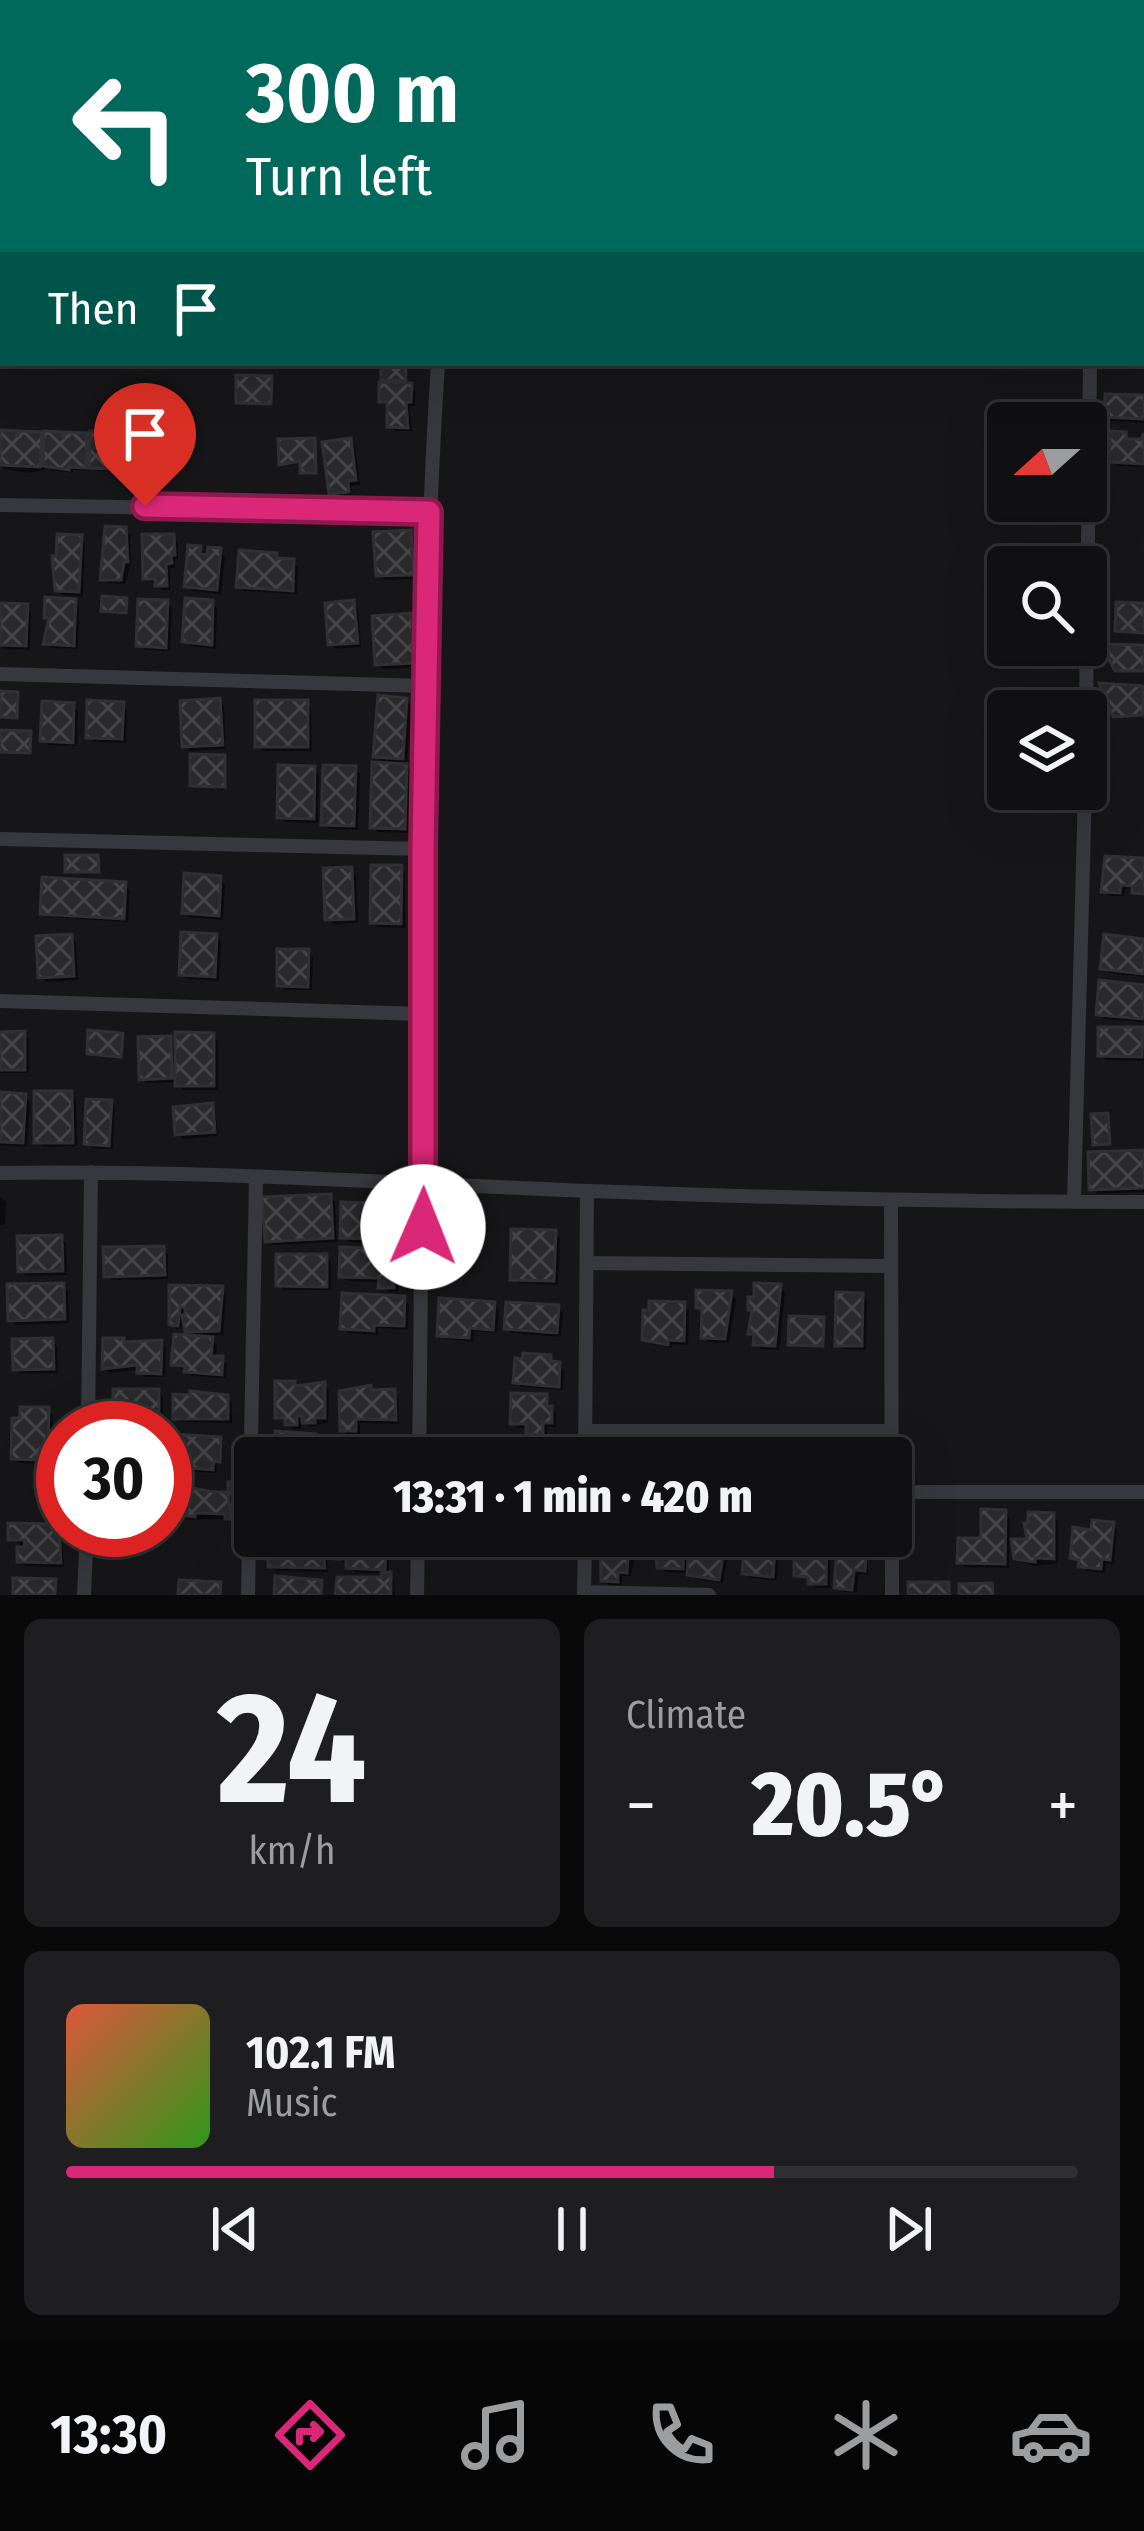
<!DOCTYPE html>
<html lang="en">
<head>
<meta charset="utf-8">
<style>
	body { margin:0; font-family:"Fira Sans Condensed",sans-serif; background:#1e1e20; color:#f1f3f6; height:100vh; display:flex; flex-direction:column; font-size:45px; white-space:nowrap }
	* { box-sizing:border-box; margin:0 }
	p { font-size:39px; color:#9c9d9f }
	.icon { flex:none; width:66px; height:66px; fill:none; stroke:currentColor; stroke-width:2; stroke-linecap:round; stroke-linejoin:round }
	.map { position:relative; height:1595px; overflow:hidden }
	.panel { display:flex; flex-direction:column; gap:24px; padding:24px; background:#09090a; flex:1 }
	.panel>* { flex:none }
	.banner { position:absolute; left:0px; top:0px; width:1146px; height:366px; box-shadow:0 12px 48px #0002,0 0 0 3px #303032; background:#00695c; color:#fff; overflow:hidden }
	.needle { width:78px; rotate:249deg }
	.controls { position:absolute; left:987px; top:402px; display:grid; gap:24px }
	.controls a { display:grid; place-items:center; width:120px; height:120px; border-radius:12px; background:#101012; box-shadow:0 12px 48px #0002,0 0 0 3px #303032; font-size:60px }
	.speed { position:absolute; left:36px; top:1401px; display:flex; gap:24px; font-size:60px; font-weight:700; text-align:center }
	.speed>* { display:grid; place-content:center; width:156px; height:156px; border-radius:50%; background:#101012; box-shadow:0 12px 48px #0002,0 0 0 3px #303032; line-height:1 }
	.speed .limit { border:18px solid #d22; background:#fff; color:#111 }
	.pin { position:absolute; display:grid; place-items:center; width:102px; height:102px; color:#fff; margin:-123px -51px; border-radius:50% 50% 50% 0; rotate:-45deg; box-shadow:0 0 12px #0007 }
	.pin .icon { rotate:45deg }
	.me { position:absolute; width:132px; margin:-66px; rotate:1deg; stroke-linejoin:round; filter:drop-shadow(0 0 9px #0008) }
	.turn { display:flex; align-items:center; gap:42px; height:252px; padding:0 48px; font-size:54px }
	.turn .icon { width:156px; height:156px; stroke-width:2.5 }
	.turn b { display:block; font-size:84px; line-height:102px }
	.then { display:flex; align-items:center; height:114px; padding:0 48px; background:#0003; gap:24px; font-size:45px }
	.big { font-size:90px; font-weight:800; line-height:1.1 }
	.panel .widget { flex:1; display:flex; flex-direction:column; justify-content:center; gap:18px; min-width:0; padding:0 42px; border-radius:18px; background:#1e1e20 }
	.panel .dial { align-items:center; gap:0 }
	.dial b { font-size:156px; line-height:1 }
	.song { display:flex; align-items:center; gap:36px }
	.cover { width:144px; height:144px; border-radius:18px; background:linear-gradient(135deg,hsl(10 70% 55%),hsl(110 70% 35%)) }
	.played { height:12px; border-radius:6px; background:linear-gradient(90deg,#db2777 70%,#303032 70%) }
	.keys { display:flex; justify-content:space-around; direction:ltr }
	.heat { display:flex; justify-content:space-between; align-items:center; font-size:66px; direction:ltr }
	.panel .tiles { flex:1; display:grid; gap:24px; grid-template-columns:1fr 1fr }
	.widget:last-child { grid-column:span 2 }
	.trip { position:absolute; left:234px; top:1437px; width:678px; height:120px; border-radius:12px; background:#101012; box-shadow:0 12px 48px #0002,0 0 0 3px #303032; font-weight:800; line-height:120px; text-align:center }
	.menu { display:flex; height:192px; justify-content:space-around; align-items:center; background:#060607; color:#9c9d9f }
	.menu .icon { width:84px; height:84px }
	.menu .on { color:#db2777 }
	.menu b { font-size:54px; color:#f1f3f6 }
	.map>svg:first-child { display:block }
</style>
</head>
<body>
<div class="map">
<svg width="1144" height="1595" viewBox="0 0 1144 1595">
	<defs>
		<pattern id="building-cross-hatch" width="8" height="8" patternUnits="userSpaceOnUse" patternTransform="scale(3)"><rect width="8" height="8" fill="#29292c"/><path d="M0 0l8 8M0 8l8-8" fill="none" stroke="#454548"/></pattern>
	</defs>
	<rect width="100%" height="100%" fill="#161618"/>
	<path fill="#0007" d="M218 0H260V3H221Z
		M874 0H900L913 3H874Z
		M982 0H1007L1006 3H982Z
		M1039 0H1065V3H1039Z
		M0 58H3V84L0 81Z
		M384 363 408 366 407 386 415 391V406H409L412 431H395L390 426V406L382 401 390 386 384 379Z
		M270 379 273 405 239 402Z
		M1144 398V423L1112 421 1107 416Z
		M0 433 40 435 47 441 62 434 69 441 86 436 93 443 108 435 113 439 130 436 135 441 134 473 97 471 90 465V471L73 470V473L51 470 45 463 44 470 28 473 4 469 0 465Z
		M1125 435 1131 442 1144 443V467L1117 466 1112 461Z
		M314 441 317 474H306L303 463 282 464Z
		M350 442 355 447 360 485 351 486 352 496 337 498 332 493Z
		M125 530 130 535 131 562 125 584 108 583 103 578Z
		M410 533 415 538 417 579 384 580 379 575Z
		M173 537 178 542V559H175V567L170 568V590H163L146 578Z
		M80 538 85 543 83 596 63 595 57 590Z
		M200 549 210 559 219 551 225 556 221 594 193 591 187 586Z
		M276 555 298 567 297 594 244 591 239 586Z
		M74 602 79 607 78 649 51 648 46 644 52 621 47 616Z
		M167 603 172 608 170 651 145 650 139 645Z
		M211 603 217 608 216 649 190 646 185 641Z
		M353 603 358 608 361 647 336 649 331 644Z
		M26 607 31 612 30 650 6 649 1 644Z
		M410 616 415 622 418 667 383 669 378 664Z
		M219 701 224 706 226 749 190 751 185 746Z
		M406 701 411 706 407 763 401 762 411 772 409 833 378 832 373 827 387 766 377 756Z
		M306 703 311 708 312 751H263L258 746Z
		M122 705 127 710 126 743 94 742 89 737Z
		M73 706 78 711 77 746 48 745 43 740Z
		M224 758 226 788 193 785Z
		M314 769 319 774 318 823 285 822 280 817Z
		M354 769 360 774 358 830 329 829 324 824Z
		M1144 861V897L1135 890 1125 889 1124 896H1110L1105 891Z
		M400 868 405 873V928L378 927 373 922Z
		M351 870 356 875 358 923 333 924 328 919Z
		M220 879 225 884 223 920 190 917 185 912Z
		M124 885 130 890 128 922 49 917 43 912Z
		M216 937 221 942 219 981 187 979 182 974Z
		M71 938 76 943 78 980 46 982 41 976Z
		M1144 942V977L1109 973 1103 968Z
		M307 952 313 957 312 990H285L280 985Z
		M1144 988V1022L1104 1019 1099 1014Z
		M1142 1030 1144 1061 1106 1060 1101 1055Z
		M0 1034H24L29 1039V1073H0Z
		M121 1036 123 1058 90 1053Z
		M213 1036 218 1041V1090H183L178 1082 147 1083 142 1078 169 1039 178 1048Z
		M71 1094 76 1099 77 1146 43 1147 37 1142Z
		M0 1095 25 1097 30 1102 27 1147 0 1145Z
		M110 1103 115 1108 113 1149 92 1148 87 1143Z
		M211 1106 216 1112 218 1136 183 1139 178 1134Z
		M1144 1153V1192L1097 1194 1092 1189Z
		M0 1197 6 1202 5 1225H0Z
		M330 1197 335 1202 337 1242 273 1245 268 1240Z
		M396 1207 401 1212V1244L348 1242 343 1237Z
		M555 1233 560 1238 558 1285 518 1283 513 1278Z
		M61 1238 66 1243 67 1275 26 1276 21 1271Z
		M162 1249 168 1254V1279L112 1280 107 1275Z
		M394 1252 399 1257 398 1292H387L382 1282 347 1281 342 1276Z
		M326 1257 331 1262V1290H284L279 1285Z
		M63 1286 68 1291 69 1323 16 1325 11 1320Z
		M780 1287 785 1292 779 1350 761 1349 751 1333 757 1300Z
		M172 1288 221 1289 226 1294 223 1335H207L217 1345 216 1359 227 1364 226 1378 192 1376 174 1364 196 1339 183 1326 177 1329 172 1324Z
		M731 1294 736 1299 729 1343 709 1342 704 1337 705 1313 699 1307Z
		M862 1296 867 1301 866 1350 843 1349 838 1344Z
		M404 1299 409 1304 408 1330 378 1328V1335L348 1333 343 1328Z
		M493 1305 499 1310 497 1333 474 1331 473 1342 446 1339 440 1334Z
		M684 1305 689 1310 688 1345 672 1344V1348L650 1344 645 1339Z
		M558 1308 563 1313 561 1337 512 1333 507 1328Z
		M823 1320 825 1347 791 1344Z
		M52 1341 57 1346 58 1373 21 1374 16 1369Z
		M161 1344 166 1348 165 1377H145L138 1370 110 1373 105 1368Z
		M550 1358 564 1370 563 1390 521 1387 516 1382Z
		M294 1384 299 1389 324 1385 329 1390 328 1422 310 1427 301 1418V1429H293L278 1416Z
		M370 1388 374 1393 393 1392 398 1397 399 1424 360 1423V1441L393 1442 402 1452V1458H339L333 1446 353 1441 343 1430Z
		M158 1392 163 1397 162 1424H121L116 1419Z
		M227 1397 232 1403V1423L181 1422 176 1417Z
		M546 1397 556 1414V1427H547V1438H534L529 1428H518L513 1423Z
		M48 1410 53 1415 52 1455 45 1454V1464L19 1463 14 1458Z
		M165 1440 167 1460H173L218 1441 216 1473 191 1472 190 1482 196 1492 227 1495 235 1504V1518L186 1520 166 1507 165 1520V1490L171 1496 180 1483 172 1475 173 1465H165Z
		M1005 1513 1010 1518 1009 1568 965 1567 960 1562 983 1541Z
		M1053 1516 1058 1521V1563L1034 1566 1022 1562 1017 1557Z
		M1112 1525 1117 1530 1114 1564 1106 1563 1105 1573 1087 1571 1073 1557 1094 1533Z
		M57 1527 62 1532 64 1567 25 1566 20 1561V1544L11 1539Z
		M312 1536 325 1539 328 1572 276 1571 271 1566Z
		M340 1536 390 1539V1547H378V1553L389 1558 388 1575 394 1581 395 1595H340L384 1580V1574L354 1572 349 1563H344L339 1558Z
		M602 1536H633L636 1552 631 1576H622V1585H609L604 1579 601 1567Z
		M657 1536H726L729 1546 723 1583 695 1579 689 1573 666 1572 660 1567Z
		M748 1536H780L777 1580 750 1578 745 1573Z
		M808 1536H831L830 1588H816L811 1580 797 1575 808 1550Z
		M841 1536H867L868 1574H858L857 1593 843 1592 838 1587Z"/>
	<path fill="url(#building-cross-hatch)" stroke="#303034" stroke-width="3" d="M381 363H406V381L381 380Z
		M236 375 272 376 271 404 236 403Z
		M379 382 412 383 411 402H406L408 428 387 427V402H379Z
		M1105 394 1144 395V419L1104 417Z
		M0 430 17 431V437L19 431 42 432 40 467 0 465Z
		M44 431 63 432V439L66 432 87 433 86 468 69 467V470L43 466Z
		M90 431 109 432V440L112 432 132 433 130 470 89 468Z
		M1110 431 1126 432V439H1141L1144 433V464L1109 462Z
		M315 438 316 473H300V461L279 465 278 439Z
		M351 438 356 480 348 481 349 492 329 494 322 442Z
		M105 526 126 527 128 562H124L121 580H100Z
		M411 530 413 575 376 576 373 532Z
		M57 534 82 535 79 592 55 591 52 556H56Z
		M142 534H174L175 555H171L172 563 166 564 167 586H155V579H143Z
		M188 545 201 546 200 554 207 555 208 547 221 548 217 590 184 587Z
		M239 550 277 553V558L294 559 293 591 236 587Z
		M102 596 127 598 126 613 101 611Z
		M45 597 76 599 74 646 43 644 49 618H44Z
		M185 598 213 600 212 645 182 642Z
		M138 599 168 600 166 648 136 646Z
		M354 600 358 643 328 645 325 603Z
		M1116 602 1144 603V633L1115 631Z
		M0 603 28 604 26 646 0 645Z
		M412 613 414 663 375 665 372 616Z
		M1101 644 1144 645V671H1115Z
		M1099 683 1144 686 1143 715 1113 717Z
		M0 691 18 692 17 718 0 717Z
		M378 695 407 698 403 759 373 757Z
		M220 698 223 745 182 747 180 701Z
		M87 700 124 702 122 739 86 738Z
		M255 700H308V747H255Z
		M42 701 74 703 73 743 40 741Z
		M0 730 31 731 30 753 0 752Z
		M190 754 225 755V787L190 786Z
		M372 762 407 764 405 829 370 828Z
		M278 765 315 766 314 819 277 818Z
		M323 765 356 766 354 826 321 825Z
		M65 855H98L99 872H65Z
		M1105 856 1144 858V894L1132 893V886L1121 885 1120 893 1101 892Z
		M371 865H402L401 924 370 923Z
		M352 867 354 919 325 920 323 868Z
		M184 873 221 876 219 916 182 913Z
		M42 877 126 882 124 919 40 914Z
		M181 932 217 934 215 977 179 975Z
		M72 934 74 976 38 978 36 936Z
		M1104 934 1144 939V974L1100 969Z
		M277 949H309L308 987 277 986Z
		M1099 980 1144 985V1019L1096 1015Z
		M1098 1027H1143L1142 1057 1098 1056Z
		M88 1030 123 1033 121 1057 87 1054Z
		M25 1031V1070H0V1032Z
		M175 1032 214 1033V1086H175Z
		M171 1036 172 1078 139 1080 138 1037Z
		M34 1091H72L73 1143H34Z
		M0 1092 26 1094 23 1143 0 1142Z
		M86 1099 112 1100 109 1146 84 1144Z
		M213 1103 215 1132 175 1135 173 1107Z
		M1108 1113 1110 1144 1093 1145 1091 1114Z
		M1144 1150V1188L1089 1190 1088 1152Z
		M331 1194 333 1238 265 1242 262 1197Z
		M341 1202 398 1204 397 1240 340 1238Z
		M511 1229 556 1230 554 1281 510 1280Z
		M62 1235 63 1271 18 1272 17 1236Z
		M164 1246 165 1275 104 1277 103 1247Z
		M340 1247 395 1249 394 1288H378L379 1278 339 1277Z
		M276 1254H327V1287L276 1286Z
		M64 1283 65 1319 8 1321 7 1284Z
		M754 1283 781 1284 775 1346 753 1345 754 1334H748L752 1310H748V1297H754Z
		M169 1285 223 1286 219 1331 185 1332 182 1315H185V1307H180L178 1326 169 1325Z
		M696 1290 732 1291 725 1339 701 1338 702 1308H696Z
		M836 1292 863 1293 862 1346H835Z
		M342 1293 405 1296 404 1326 374 1325V1331L340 1329Z
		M439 1298 495 1302 493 1330 470 1328 469 1338 437 1336Z
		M649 1301 685 1302 684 1341 668 1340V1345L642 1340 643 1310H649Z
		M506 1302 559 1305 557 1333 504 1329Z
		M789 1316 824 1317 823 1346 788 1345Z
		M174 1334 213 1337 211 1356H223L222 1375 184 1372 185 1366 171 1365Z
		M53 1338 54 1369 13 1370 12 1339Z
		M103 1338H124V1342L162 1340 161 1374 137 1373V1365L102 1369Z
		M523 1353 551 1355V1361L560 1362 559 1387 513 1383 515 1358 522 1359Z
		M275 1381H295V1386L325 1382V1418H315V1423H302V1416H297V1425H285V1418H275Z
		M371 1385V1390L395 1389 396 1420 356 1419V1431H340L339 1391Z
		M113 1389H159V1420H113Z
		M190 1391 228 1395V1419H173V1394L190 1395Z
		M511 1393 547 1394V1406H552V1423H543V1435L526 1434V1424H510Z
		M20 1407H49L48 1451H41V1460L11 1459 12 1418H20Z
		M275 1431 316 1434 315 1446 323 1447 324 1458H283L284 1448 274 1447Z
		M171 1434 221 1437 220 1462 214 1461 213 1470 187 1468 186 1477 169 1476Z
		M330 1437 394 1439 398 1456 336 1458V1447H330Z
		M439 1442H486V1458H440Z
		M504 1443 541 1444V1458H503Z
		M38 1467H50L51 1481 39 1482Z
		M168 1480H193L192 1488 214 1492H228V1482H233V1493H228L231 1519H225V1514L195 1513V1517L168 1513Z
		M981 1509 1006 1510 1005 1564 957 1563 958 1538H981Z
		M1028 1512 1054 1513V1559L1035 1558V1562L1014 1559 1011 1539H1027L1024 1523H1028Z
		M1092 1520 1114 1522 1110 1560 1102 1559 1101 1569 1078 1567 1079 1560 1070 1558 1073 1527 1091 1530Z
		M8 1523 59 1524 61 1563 17 1562V1547H24L25 1540H8Z
		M309 1536H321L325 1568 268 1567V1537Z
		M337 1536H386V1544L374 1543V1550H386L385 1570 346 1568V1559H336Z
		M600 1536H629L631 1557H628L627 1573 618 1572V1582L601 1581Z
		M654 1536H684L683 1569 657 1568Z
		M690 1536 726 1538 719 1580 687 1575Z
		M745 1536H776L773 1577 742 1574Z
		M805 1536H827L826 1584H808V1577L794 1576V1546H805Z
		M838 1536H863L862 1545H867L865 1571 854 1570 852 1590 834 1588Z
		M391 1572V1595H335L337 1577H381V1573Z
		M275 1576 322 1580 321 1595H274Z
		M13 1578 56 1579 55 1595H13Z
		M179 1580 221 1582 220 1595H178Z
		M908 1582H949V1595H908Z
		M992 1583 993 1595H959V1584Z"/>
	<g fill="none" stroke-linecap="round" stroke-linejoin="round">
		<path stroke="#37383d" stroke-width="14" d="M440 0V3
			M127 3V0
			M284 3V0
			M631 3V0
			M784 3V0
			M942 3V0
			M1093 3V0
			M1143 7H1144
			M0 104H3
			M1143 169H1144
			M1143 326H1144
			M0 341H3
			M0 505 429 512
			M0 674 426 686
			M1086 712 1090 363
			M0 839 423 849
			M0 1001 423 1014
			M0 1173C197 1170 393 1183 590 1191 775 1198 959 1202 1144 1202
			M891 1200 892 1595
			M1074 1202 1085 789
			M587 1263 891 1266
			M88 1428 91 1172
			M586 1431H891
			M419 1458C425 1093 415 727 438 363
			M585 1458 587 1191
			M891 1492H1144
			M585 1592 709 1595
			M84 1595 87 1530
			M248 1595 256 1178
			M417 1595 418 1536
			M584 1595 585 1536"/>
	</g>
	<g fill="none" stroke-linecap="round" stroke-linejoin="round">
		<g stroke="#8e194d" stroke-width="30">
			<path id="route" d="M145 506 429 512 423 849V1227"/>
		</g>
		<use href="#route" stroke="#db2777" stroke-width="21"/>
	</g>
</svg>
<div class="controls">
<a><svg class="needle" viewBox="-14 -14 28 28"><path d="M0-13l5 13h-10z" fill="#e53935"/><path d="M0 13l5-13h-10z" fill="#9c9d9f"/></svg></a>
<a><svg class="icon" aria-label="search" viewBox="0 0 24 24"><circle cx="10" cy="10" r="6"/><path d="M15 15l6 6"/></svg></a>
<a><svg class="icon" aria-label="layers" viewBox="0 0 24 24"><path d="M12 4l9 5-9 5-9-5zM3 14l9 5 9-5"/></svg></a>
</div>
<div class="speed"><div class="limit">30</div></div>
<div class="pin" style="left:145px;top:506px;background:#d93025"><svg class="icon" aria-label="arrive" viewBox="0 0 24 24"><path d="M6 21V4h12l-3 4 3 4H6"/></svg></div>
<svg class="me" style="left:423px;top:1227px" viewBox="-20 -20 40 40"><circle r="19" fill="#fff"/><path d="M0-13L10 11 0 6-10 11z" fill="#db2777"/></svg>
<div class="trip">13:31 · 1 min · 420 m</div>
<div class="banner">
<div class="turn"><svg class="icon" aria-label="left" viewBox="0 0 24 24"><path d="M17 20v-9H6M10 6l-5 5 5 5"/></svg><div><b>300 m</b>Turn left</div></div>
<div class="then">Then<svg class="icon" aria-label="arrive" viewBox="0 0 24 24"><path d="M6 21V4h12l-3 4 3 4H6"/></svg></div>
</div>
</div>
<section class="panel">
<div class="tiles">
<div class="widget dial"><b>24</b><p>km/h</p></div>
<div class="widget"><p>Climate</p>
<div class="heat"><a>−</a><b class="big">20.5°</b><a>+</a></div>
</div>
<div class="widget">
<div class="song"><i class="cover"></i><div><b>102.1 FM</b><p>Music</p></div></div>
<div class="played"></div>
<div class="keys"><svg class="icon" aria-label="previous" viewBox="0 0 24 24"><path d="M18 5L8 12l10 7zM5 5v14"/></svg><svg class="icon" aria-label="pause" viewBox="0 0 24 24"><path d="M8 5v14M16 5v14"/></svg><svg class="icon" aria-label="next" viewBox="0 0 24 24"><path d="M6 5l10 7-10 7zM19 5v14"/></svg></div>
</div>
</div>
</section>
<nav class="menu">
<b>13:30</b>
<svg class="icon on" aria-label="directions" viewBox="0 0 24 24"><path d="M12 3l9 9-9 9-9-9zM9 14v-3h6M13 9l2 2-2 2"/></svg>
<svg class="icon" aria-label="music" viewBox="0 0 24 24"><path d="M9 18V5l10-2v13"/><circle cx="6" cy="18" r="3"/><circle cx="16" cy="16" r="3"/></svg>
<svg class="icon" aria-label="phone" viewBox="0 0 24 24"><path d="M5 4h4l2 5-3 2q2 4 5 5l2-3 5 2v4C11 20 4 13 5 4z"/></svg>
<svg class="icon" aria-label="climate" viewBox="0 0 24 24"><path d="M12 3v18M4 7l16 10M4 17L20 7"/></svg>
<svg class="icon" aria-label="car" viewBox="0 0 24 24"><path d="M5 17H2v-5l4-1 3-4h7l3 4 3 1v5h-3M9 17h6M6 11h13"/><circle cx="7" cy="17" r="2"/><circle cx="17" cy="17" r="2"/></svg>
</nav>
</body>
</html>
